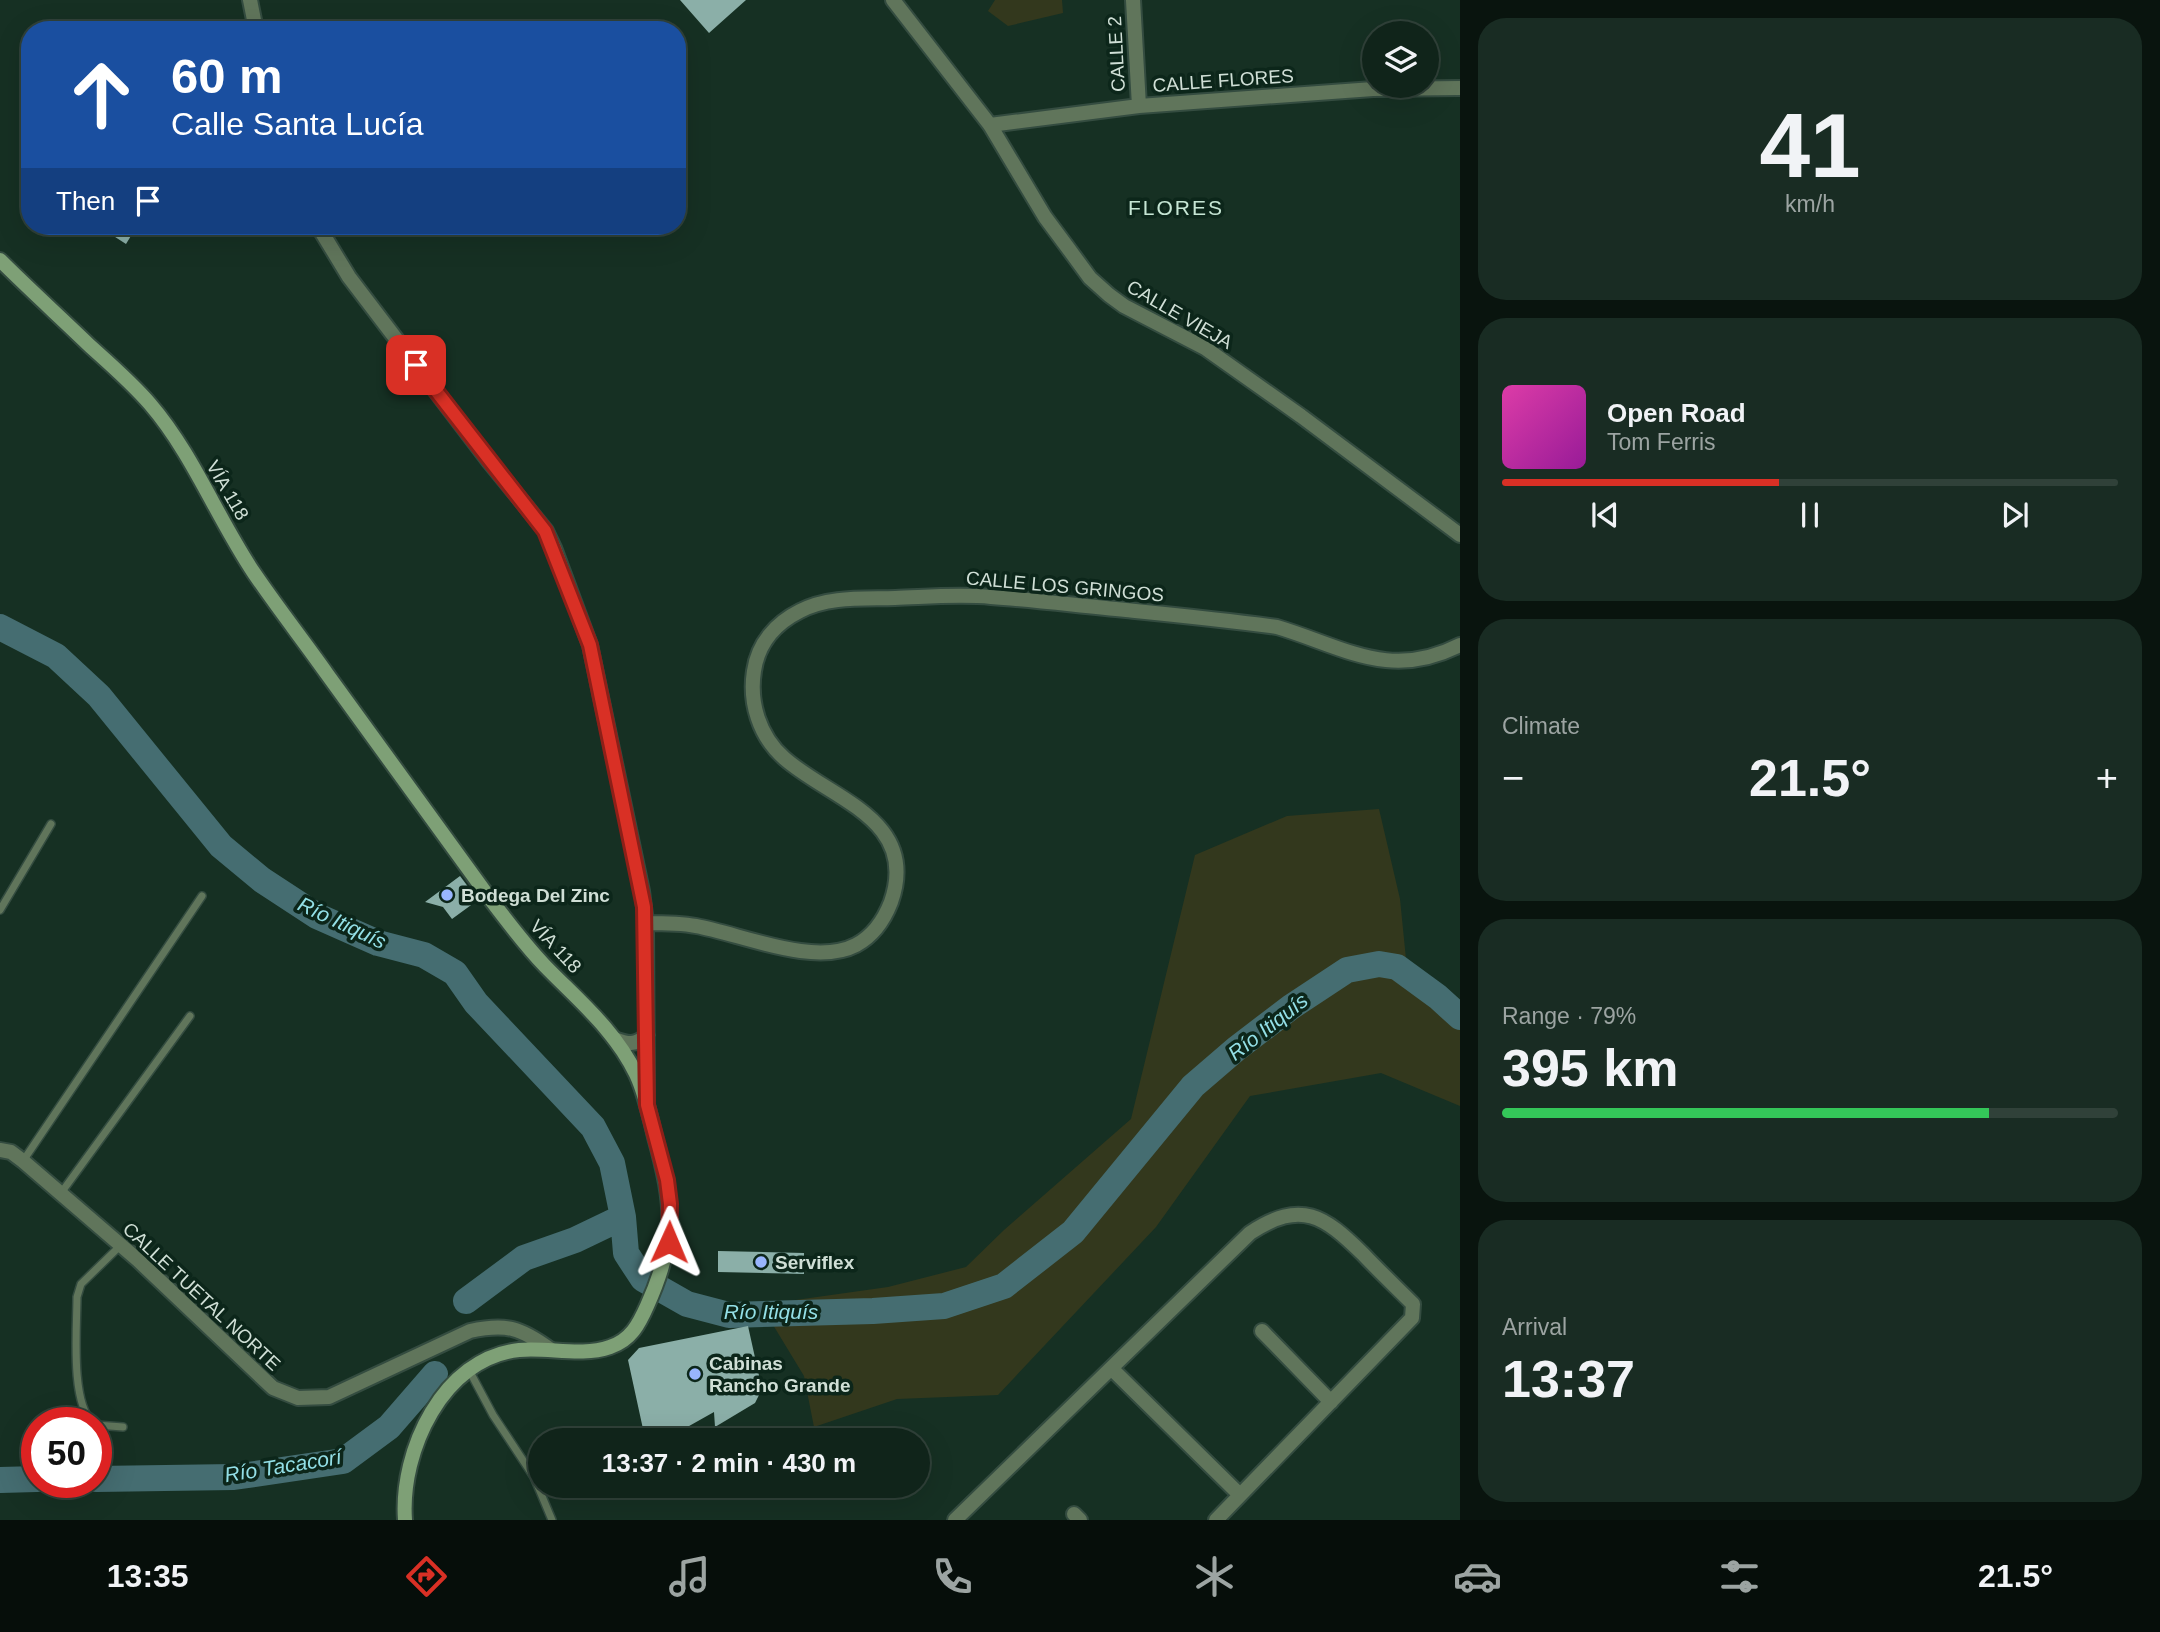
<!DOCTYPE html>
<html lang="en">
<head>
<meta charset="utf-8">
<style>
	body { margin:0; font-family:Helvetica,sans-serif; background:#192c23; color:#f1f3f6; height:100vh; display:flex; flex-direction:column; font-size:26px; white-space:nowrap }
	* { box-sizing:border-box; margin:0 }
	p { font-size:23px; color:#9ca4a2 }
	.icon { flex:none; width:38px; height:38px; fill:none; stroke:currentColor; stroke-width:2; stroke-linecap:round; stroke-linejoin:round }
	.map { position:relative; flex:1; overflow:hidden }
	.details { display:flex; flex-direction:column; gap:18px; padding:18px; background:#09140e; width:700px }
	.details>* { flex:none }
	.hud { position:absolute; left:21px; top:21px; width:665px; height:214px; border-radius:28px; box-shadow:0 7px 28px #0002,0 0 0 2px #304139; background:#1a4fa0; color:#fff; overflow:hidden }
	.controls { position:absolute; left:1362px; top:21px; display:grid; gap:14px }
	.controls a { display:grid; place-items:center; width:77px; height:77px; border-radius:50%; background:#10241a; box-shadow:0 7px 28px #0002,0 0 0 2px #304139; font-size:35px }
	.speed { position:absolute; left:21px; top:1407px; display:flex; gap:14px; font-size:35px; font-weight:700; text-align:center }
	.speed>* { display:grid; place-content:center; width:91px; height:91px; border-radius:50%; background:#10241a; box-shadow:0 7px 28px #0002,0 0 0 2px #304139; line-height:1 }
	.speed .limit { border:10px solid #d22; background:#fff; color:#111 }
	.pin { position:absolute; display:grid; place-items:center; width:60px; height:60px; color:#fff; margin:-30px; border-radius:14px; box-shadow:0 4px 10px #0006 }
	.me { position:absolute; width:77px; margin:-38px; rotate:1deg; stroke-linejoin:round; filter:drop-shadow(0 0 5px #0008) }
	.turn { display:flex; align-items:center; gap:24px; height:147px; padding:0 35px; font-size:32px }
	.turn .icon { width:91px; height:91px; stroke-width:2.5 }
	.turn b { display:block; font-size:49px; line-height:60px }
	.then { display:flex; align-items:center; height:66px; padding:0 35px; background:#0003; gap:14px; font-size:26px }
	.big { font-size:52px; font-weight:700; line-height:1.1 }
	.details .card { flex:1; display:flex; flex-direction:column; justify-content:center; gap:10px; min-width:0; padding:0 24px; border-radius:28px; background:#192c23 }
	.details .dial { align-items:center; gap:0 }
	.dial b { font-size:91px; line-height:1 }
	.song { display:flex; align-items:center; gap:21px }
	.cover { width:84px; height:84px; border-radius:10px; background:linear-gradient(135deg,hsl(320 70% 55%),hsl(300 70% 35%)) }
	.played { height:7px; border-radius:4px; background:linear-gradient(90deg,#d93025 45%,#304139 45%) }
	.keys { display:flex; justify-content:space-around; direction:ltr }
	.heat { display:flex; justify-content:space-between; align-items:center; font-size:38px; direction:ltr }
	.charge { height:10px; border-radius:5px; background:linear-gradient(90deg,#34c759 79%,#304139 0) }
	.trip { position:absolute; left:528px; top:1428px; width:402px; height:70px; border-radius:35px; background:#10241a; box-shadow:0 7px 28px #0002,0 0 0 2px #304139; font-weight:700; line-height:70px; text-align:center }
	.tab-bar { display:flex; height:112px; justify-content:space-around; align-items:center; background:#060e0a; color:#9ca4a2 }
	.tab-bar .icon { width:49px; height:49px }
	.tab-bar .current { color:#d93025 }
	.tab-bar b { font-size:32px; color:#f1f3f6 }
	main { display:flex; flex:1; min-height:0 }
	.map>svg:first-child { display:block }
</style>
</head>
<body>
<main>
<div class="map">
<svg width="1460" height="1520" viewBox="0 0 1460 1520">
	<rect width="100%" height="100%" fill="#163023"/>
	<path fill="#33381d" d="M995 0H1062L1063 13 1008 26 988 11Z
		M1379 809 1400 899 1406 959 1460 1010V1106L1381 1073 1250 1096 1156 1227 998 1395 897 1399 814 1427 804 1376 761 1305 888 1287 966 1267 1004 1230 1131 1119 1195 855 1287 816Z"/>
	<g fill="none" stroke-linecap="round" stroke-linejoin="round">
		<path stroke="#456d71" stroke-width="26" d="M0 627 56 656 99 696 221 846 262 880 317 916 378 943 424 955 455 973 476 1003 593 1127 612 1163 623 1217 626 1253 643 1279 687 1304 729 1315 873 1311 944 1306 1004 1286 1073 1232 1193 1086 1236 1049 1291 1007 1347 970 1379 964 1397 967 1438 997 1460 1017
			M466 1301 524 1258 575 1240 623 1217
			M96 1479 234 1477 343 1461 389 1427 435 1374
			M0 1480 37 1479"/>
	</g>
	<path fill="#8bafa8" d="M680 0H746L709 33Z
		M98 226H137L126 244Z
		M460 876 478 900 452 919 443 907 425 902Z
		M718 1251 804 1253V1274L718 1272Z
		M748 1326 762 1389 755 1403 715 1427 714 1412 682 1430 655 1433 643 1429 628 1360 639 1348Z"/>
	<g fill="none" stroke-linecap="round" stroke-linejoin="round">
		<g stroke="#344c40" stroke-width="10">
			<path id="service" d="M0 910 51 824
				M23 1161 202 896
				M61 1193 190 1016
				M469 1370 493 1415 534 1477 552 1520
				M93 1423C70 1403 77 1326 77 1297L81 1284 120 1246
				M96 1425 123 1427"/>
		</g>
		<g stroke="#344c40" stroke-width="18">
			<path id="minor" d="M250 0 256 30
				M893 0 990 125 1045 217 1068 248 1090 278 1109 295 1124 306 1205 348 1301 416 1460 535
				M1133 0 1139 106
				M990 125 1139 106 1373 89 1460 88
				M318 226 349 277 489 461 546 531 554 548 590 645 642 891 646 923 647 1100
				M646 923C663 923 680 923 696 926 741 934 814 967 856 945 873 936 884 920 891 902 920 819 830 799 784 758 759 736 749 702 754 671 758 643 776 623 800 611 829 596 863 599 895 598 926 597 959 594 991 597 1036 600 1081 606 1126 610 1176 615 1227 620 1277 627 1344 647 1390 681 1460 645
				M614 1039C628 1044 635 1046 647 1035
				M1262 1331 1331 1402
				M1112 1369 1240 1495
				M1074 1514 1080 1520
				M955 1520 1250 1233C1302 1199 1324 1216 1363 1254 1379 1271 1396 1287 1413 1304L1412 1318 1216 1520"/>
		</g>
		<g stroke="#344c40" stroke-width="18">
			<path id="tertiary" d="M0 1150 11 1152 23 1161 138 1260 273 1388 298 1398 329 1397 470 1331C507 1323 521 1328 551 1350"/>
		</g>
		<g stroke="#344c40" stroke-width="18">
			<path id="secondary" d="M0 260C29 289 60 317 90 346 110 364 132 383 150 404 193 454 217 518 254 573 277 607 303 640 327 674 380 748 434 822 488 896 506 920 524 944 545 966 578 1000 615 1030 636 1074 645 1093 650 1116 655 1137 674 1206 677 1240 647 1306 639 1324 631 1340 610 1347 581 1357 549 1347 519 1350 443 1358 400 1451 405 1520"/>
		</g>
		<use href="#service" stroke="#60755b" stroke-width="7"/>
		<use href="#minor" stroke="#60755b" stroke-width="14"/>
		<use href="#tertiary" stroke="#60755b" stroke-width="14"/>
		<use href="#secondary" stroke="#7ea076" stroke-width="14"/>
	</g>
	<g fill="none" stroke-linecap="round" stroke-linejoin="round">
		<g stroke="#8d1f18" stroke-width="18">
			<path id="route" d="M416 365 545 531 590 645 644 907 647 1105 667 1180 670 1204 669 1242"/>
		</g>
		<use href="#route" stroke="#d93025" stroke-width="12"/>
	</g>
	<g fill="#99b5fd" stroke="#0c261a" stroke-width="2.5">
		<circle cx="447" cy="895" r="7"/>
		<circle cx="761" cy="1262" r="7"/>
		<circle cx="695" cy="1374" r="7"/>
	</g>
	<g text-anchor="middle" stroke-width="7" stroke-linejoin="round" paint-order="stroke">
		<g font-size="19" fill="#d0dfd6" stroke="#0c261a">
			<text transform="translate(1116 54) rotate(-93)" y="7">CALLE 2</text>
			<text transform="translate(1223 80) rotate(-4)" y="7">CALLE FLORES</text>
			<text transform="translate(1180 314) rotate(30)" y="7">CALLE VIEJA</text>
			<text transform="translate(228 490) rotate(60)" y="7">VÍA 118</text>
			<text transform="translate(1065 586) rotate(5)" y="7">CALLE LOS GRINGOS</text>
			<text transform="translate(556 946) rotate(47)" y="7">VÍA 118</text>
			<text transform="translate(202 1296) rotate(43)" y="7">CALLE TUETAL NORTE</text>
		</g>
		<g font-size="19" font-weight="bold" fill="#d0dfd6" stroke="#0c261a" text-anchor="start">
			<text x="461" y="902">Bodega Del Zinc</text>
			<text x="775" y="1269">Serviflex</text>
			<text x="709" y="1370">Cabinas<tspan x="709" dy="22">Rancho Grande</tspan></text>
		</g>
		<g font-size="21" letter-spacing="2" fill="#c6e6d4" stroke="#0c261a">
			<text x="1176" y="215">FLORES</text>
		</g>
		<g font-size="21" font-style="italic" fill="#93dfe6" stroke="#0c261a">
			<text transform="translate(342 923) rotate(25)" y="7">Río Itiquís</text>
			<text transform="translate(1268 1027) rotate(-38)" y="7">Río Itiquís</text>
			<text x="771" y="1319">Río Itiquís</text>
			<text transform="translate(283 1466) rotate(-9)" y="7">Río Tacacorí</text>
		</g>
	</g>
</svg>
<div class="controls">
<a><svg class="icon" aria-label="layers" viewBox="0 0 24 24"><path d="M12 4l9 5-9 5-9-5zM3 14l9 5 9-5"/></svg></a>
</div>
<div class="speed"><div class="limit">50</div></div>
<div class="pin" style="left:416px;top:365px;background:#d93025"><svg class="icon" aria-label="arrive" viewBox="0 0 24 24"><path d="M6 21V4h12l-3 4 3 4H6"/></svg></div>
<svg class="me" style="left:669px;top:1242px" viewBox="-20 -20 40 40"><path d="M0-17L14 15 0 8-14 15z" fill="#d93025" stroke="#fff" stroke-width="4"/></svg>
<div class="trip">13:37 · 2 min · 430 m</div>
<div class="hud">
<div class="turn"><svg class="icon" aria-label="ahead" viewBox="0 0 24 24"><path d="M12 20V5M6 11l6-6 6 6"/></svg><div><b>60 m</b>Calle Santa Lucía</div></div>
<div class="then">Then<svg class="icon" aria-label="arrive" viewBox="0 0 24 24"><path d="M6 21V4h12l-3 4 3 4H6"/></svg></div>
</div>
</div>
<section class="details">
<div class="card dial"><b>41</b><p>km/h</p></div>
<div class="card">
<div class="song"><i class="cover"></i><div><b>Open Road</b><p>Tom Ferris</p></div></div>
<div class="played"></div>
<div class="keys"><svg class="icon" aria-label="previous" viewBox="0 0 24 24"><path d="M18 5L8 12l10 7zM5 5v14"/></svg><svg class="icon" aria-label="pause" viewBox="0 0 24 24"><path d="M8 5v14M16 5v14"/></svg><svg class="icon" aria-label="next" viewBox="0 0 24 24"><path d="M6 5l10 7-10 7zM19 5v14"/></svg></div>
</div>
<div class="card"><p>Climate</p>
<div class="heat"><a>−</a><b class="big">21.5°</b><a>+</a></div>
</div>
<div class="card"><p>Range · 79%</p><b class="big">395 km</b><div class="charge"></div></div>
<div class="card"><p>Arrival</p><b class="big">13:37</b></div>
</section>
</main>
<nav class="tab-bar">
<b>13:35</b>
<svg class="icon current" aria-label="directions" viewBox="0 0 24 24"><path d="M12 3l9 9-9 9-9-9zM9 14v-3h6M13 9l2 2-2 2"/></svg>
<svg class="icon" aria-label="music" viewBox="0 0 24 24"><path d="M9 18V5l10-2v13"/><circle cx="6" cy="18" r="3"/><circle cx="16" cy="16" r="3"/></svg>
<svg class="icon" aria-label="phone" viewBox="0 0 24 24"><path d="M5 4h4l2 5-3 2q2 4 5 5l2-3 5 2v4C11 20 4 13 5 4z"/></svg>
<svg class="icon" aria-label="climate" viewBox="0 0 24 24"><path d="M12 3v18M4 7l16 10M4 17L20 7"/></svg>
<svg class="icon" aria-label="car" viewBox="0 0 24 24"><path d="M5 17H2v-5l4-1 3-4h7l3 4 3 1v5h-3M9 17h6M6 11h13"/><circle cx="7" cy="17" r="2"/><circle cx="17" cy="17" r="2"/></svg>
<svg class="icon" aria-label="filters" viewBox="0 0 24 24"><path d="M4 7h16M4 17h16"/><circle cx="9" cy="7" r="2"/><circle cx="15" cy="17" r="2"/></svg>
<b>21.5°</b>
</nav>
</body>
</html>
